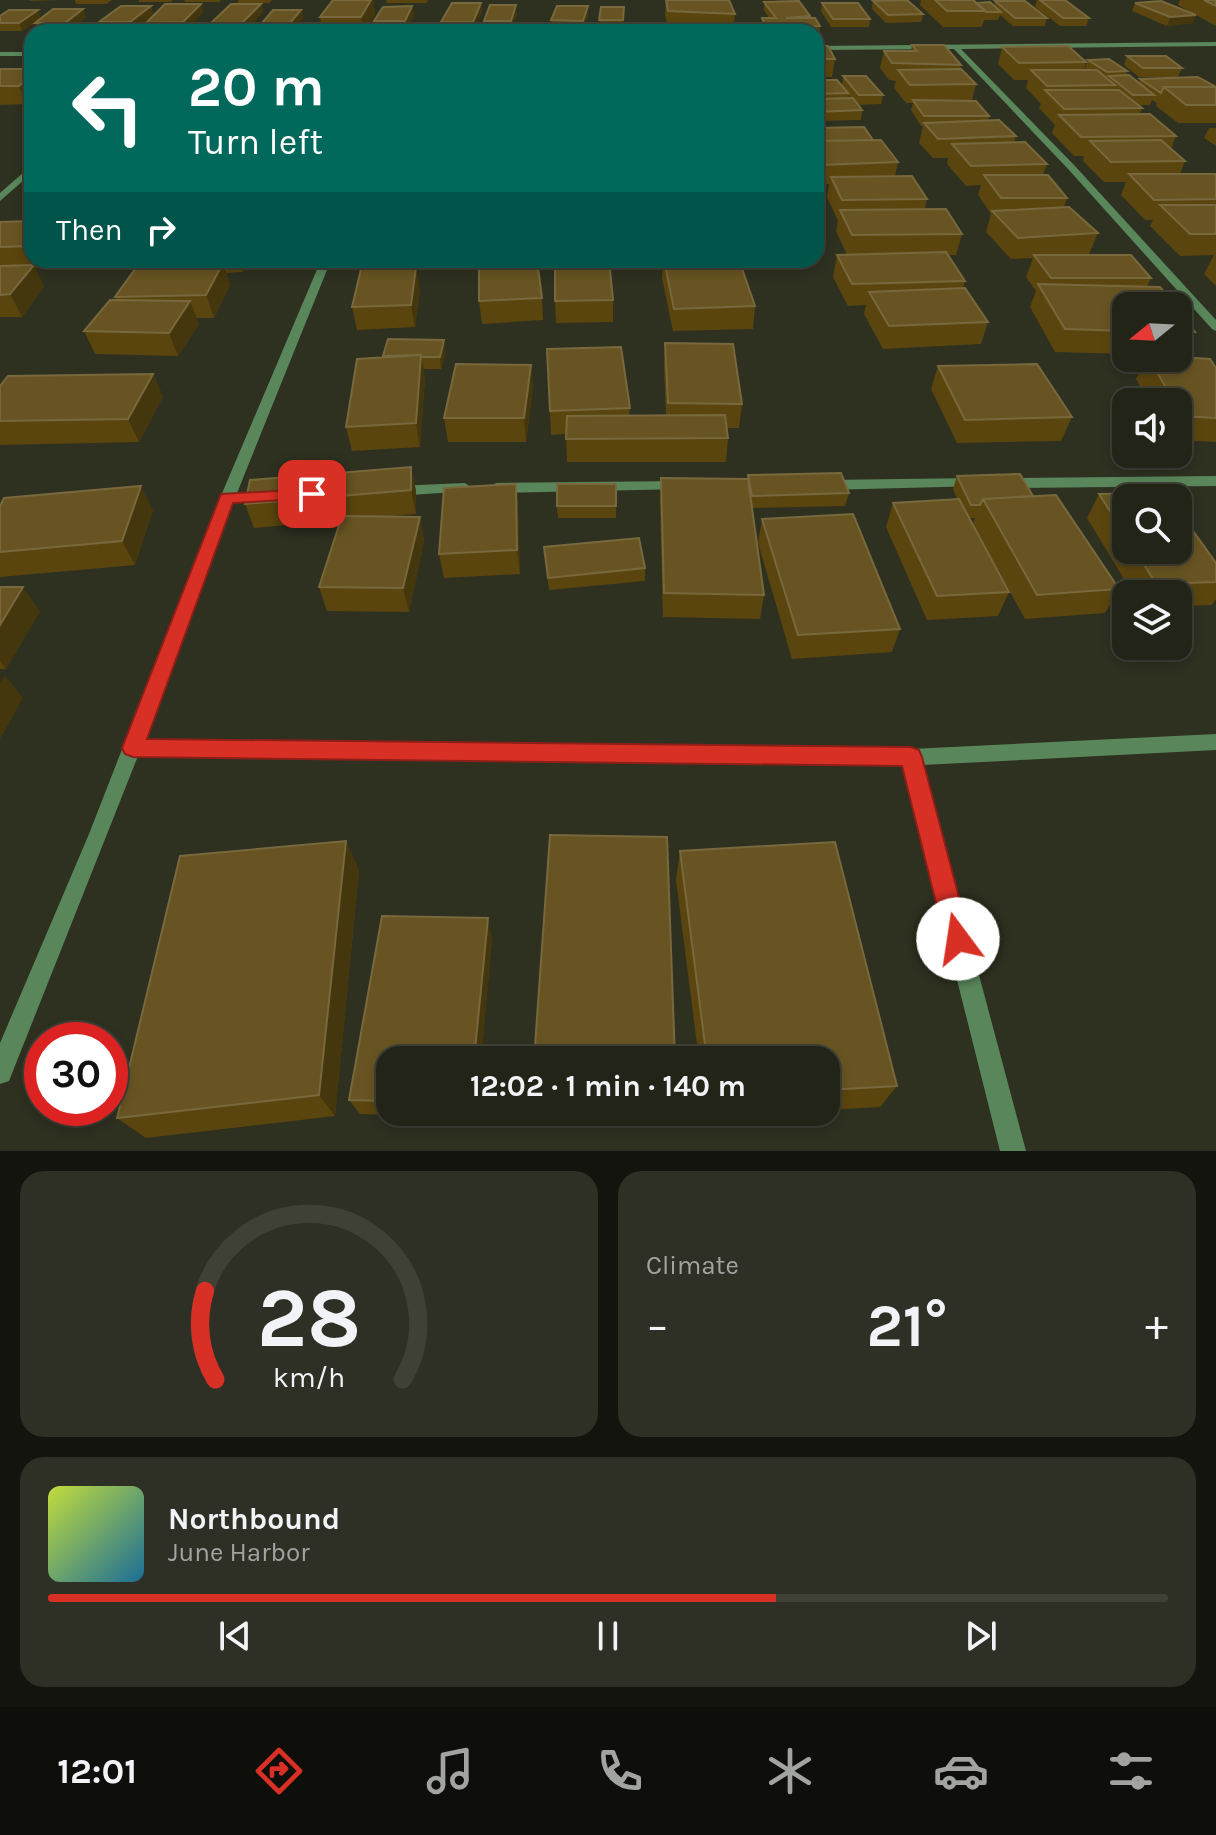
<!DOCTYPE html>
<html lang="en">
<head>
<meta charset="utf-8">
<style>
	body { margin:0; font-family:Karla,sans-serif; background:#2e3025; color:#f1f3f6; height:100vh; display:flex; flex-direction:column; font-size:30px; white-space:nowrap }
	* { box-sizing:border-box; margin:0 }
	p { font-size:26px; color:#a2a4a2 }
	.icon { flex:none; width:44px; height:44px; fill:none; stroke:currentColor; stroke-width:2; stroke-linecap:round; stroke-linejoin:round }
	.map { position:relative; height:1151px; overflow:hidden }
	.side { display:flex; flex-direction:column; gap:20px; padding:20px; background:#13140d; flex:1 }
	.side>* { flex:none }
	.guide { position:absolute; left:24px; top:24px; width:800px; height:244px; border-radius:24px; box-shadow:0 4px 12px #0003,0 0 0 2px #3f4137; background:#00695c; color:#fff; overflow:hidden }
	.needle { width:52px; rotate:252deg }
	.controls { position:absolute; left:1112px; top:292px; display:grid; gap:16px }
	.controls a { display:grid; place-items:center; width:80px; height:80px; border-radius:16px; background:#222418; box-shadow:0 4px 12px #0003,0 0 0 2px #3f4137; font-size:40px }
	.speed { position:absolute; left:24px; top:1022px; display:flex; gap:16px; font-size:40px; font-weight:700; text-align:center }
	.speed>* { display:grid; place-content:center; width:104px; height:104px; border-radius:50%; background:#222418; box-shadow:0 4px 12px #0003,0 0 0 2px #3f4137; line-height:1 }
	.speed .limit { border:12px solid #d22; background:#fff; color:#111 }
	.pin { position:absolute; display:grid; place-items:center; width:68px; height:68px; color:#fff; margin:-34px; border-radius:16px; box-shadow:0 4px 12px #0006 }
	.me { position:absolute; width:88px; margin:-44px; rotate:346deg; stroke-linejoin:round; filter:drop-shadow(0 0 6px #0008) }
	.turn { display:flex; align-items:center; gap:28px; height:168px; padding:0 32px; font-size:36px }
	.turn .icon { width:104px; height:104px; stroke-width:2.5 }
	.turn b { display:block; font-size:56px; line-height:68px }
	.then { display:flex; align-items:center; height:76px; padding:0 32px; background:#0003; gap:16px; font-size:30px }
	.big { font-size:60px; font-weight:700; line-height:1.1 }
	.side .widget { flex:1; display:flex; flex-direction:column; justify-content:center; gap:12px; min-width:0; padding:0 28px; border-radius:24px; background:#2e3025 }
	.side .dial { align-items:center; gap:0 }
	.dial svg { height:208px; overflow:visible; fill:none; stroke:#3f4137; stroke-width:7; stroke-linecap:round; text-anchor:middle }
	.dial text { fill:#f1f3f6; stroke:none }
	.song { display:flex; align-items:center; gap:24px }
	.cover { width:96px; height:96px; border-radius:12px; background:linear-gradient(135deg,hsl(70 70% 55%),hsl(200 70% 35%)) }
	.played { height:8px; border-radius:4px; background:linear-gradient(90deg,#d93025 65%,#3f4137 65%) }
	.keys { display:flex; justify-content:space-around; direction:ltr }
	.heat { display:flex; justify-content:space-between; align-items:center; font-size:44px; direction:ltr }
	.side .tiles { flex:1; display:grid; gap:20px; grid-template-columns:1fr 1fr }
	.widget:last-child { grid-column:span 2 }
	.trip { position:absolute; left:376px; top:1046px; width:464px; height:80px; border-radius:24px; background:#222418; box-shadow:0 4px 12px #0003,0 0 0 2px #3f4137; font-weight:700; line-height:80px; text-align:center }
	.tab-bar { display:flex; height:128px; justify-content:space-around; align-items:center; background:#0e0e0a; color:#a2a4a2 }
	.tab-bar .icon { width:56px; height:56px }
	.tab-bar .current { color:#d93025 }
	.tab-bar b { font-size:36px; color:#f1f3f6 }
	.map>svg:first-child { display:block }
</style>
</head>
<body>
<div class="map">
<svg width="1216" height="1151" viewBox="0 0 1216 1151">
	<rect width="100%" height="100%" fill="#2e3020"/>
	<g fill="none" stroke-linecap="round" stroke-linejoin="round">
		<path fill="#59865a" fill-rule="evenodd" d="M1216 42V46L961 49 1075 166 1216 320V331L1212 329 1069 170 954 49 816 50V46Z
			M0 52H32V56H0Z
			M32 165V173L0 201V193Z
			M321 260H331L237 493 265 491 272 496 265 501 233 503 144 740 911 749 1216 734V750L923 765 1026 1151H1000L903 765 138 756 9 1081 0 1084V1043L89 834 220 498Z
			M1216 476V486L1004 488 997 483 1004 478Z
			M977 478 984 483 982 486 824 490 817 485 824 480Z
			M681 481 686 483 688 486 686 489 496 493 489 488 496 483Z
			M465 483 472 488 470 491 396 496 389 491 396 486Z"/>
	</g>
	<path fill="#5b450e" d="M29 0H60L29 1Z
		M75 0H112L106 4H76Z
		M139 0H173L171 2H139Z
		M184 0H221L219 2H185Z
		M238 0H272L269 3H238Z
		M333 0H373L375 14 364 32H323L320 17Z
		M386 0H428L426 3H387Z
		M666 0 735 14 733 30 668 26 665 15Z
		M921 0H973L976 3 994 6 995 1 1047 18 1045 26H1013L1000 15 998 20H984L982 27H943L920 5Z
		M1037 0H1065L1089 18 1086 26H1060L1035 7Z
		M1180 0H1216V26L1178 5Z
		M873 1 923 14 921 22 886 23 872 9Z
		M764 2 810 16V18L820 26 819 35H816V32H763L761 27 762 18H769L764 10Z
		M822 3 870 19 869 27H831L821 11Z
		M1135 3 1193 23 1167 26 1132 11Z
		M201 4 203 12 186 31H149L146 23Z
		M261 4 263 12 244 32H212L210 24Z
		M151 6 153 15 133 30H102L99 22Z
		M412 6 414 15 406 30H376L374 21Z
		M624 7 623 29H599V20Z
		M301 10 303 18 292 31H264L262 23Z
		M482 11 473 31 442 30 441 22Z
		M517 13 512 30H485L484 21Z
		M588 15 583 30 552 29 551 20Z
		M0 16 41 18 86 17 69 31H38L35 23 39 20 22 31H0Z
		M912 45 961 65 960 69 976 84 972 101 989 116 988 121 1016 136 1014 142 1047 164 1043 175 1067 198 1064 207 1098 233 1089 254 1151 278 1147 287 1126 306V354L1055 352 1030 307 1036 291 1026 277 1033 258 1011 259 986 232 991 214 978 195 981 185 966 186 947 164 948 158H933L919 143 923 126H921L911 110 913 103H906L894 88 896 81 889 80 880 68 884 51H911Z
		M816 46 835 59 832 77H816Z
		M1002 47 1086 62 1084 70H1087L1085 69 1088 60 1127 71 1126 75 1138 83 1140 79 1216 87V123H1178L1156 106 1157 103 1152 100 1150 105H1138L1142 108 1140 114 1176 136 1171 149 1185 161 1180 174H1216V286L1204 274 1214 255 1180 256 1150 226 1153 220H1145L1121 195 1126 182H1104L1083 161 1084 156H1074L1052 133 1055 125 1039 108 1041 104 1026 88 1028 80H1014L998 64Z
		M1127 56 1182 68 1178 77H1139L1124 65Z
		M0 69H32L27 104 0 105Z
		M843 76 883 95 881 104 858 105 862 110 861 120 816 121V80L842 85Z
		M816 128 873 140 898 162 895 176 927 199 925 209 962 234 956 255H948L965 281 963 288 988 322 981 344 883 349 864 314 866 305 848 306 833 277 837 255H847L836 231 838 221 827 197 829 184 817 185 816 183Z
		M1209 128H1216V146L1204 138Z
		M32 210V260H72L66 267 35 268 44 287 22 317H0V222L31 221 28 214Z
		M147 260H248L243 272 226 273 230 285 214 318H196L199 324 178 356 95 354 84 331 117 300 115 297 149 264Z
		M663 260H739L755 306 753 329 673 331 662 278Z
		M420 289 415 327 357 330 352 307Z
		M542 298 543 320 482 324 479 301Z
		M613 300V322L556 323 555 301Z
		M1178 310 1195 332 1183 355H1178Z
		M665 343 742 404 739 428H727L728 438 726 462H567L566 434 551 435 547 349 630 408 629 415H666L664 366Z
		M446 352 441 369H423L425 378 420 447 352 451 346 427 357 359Z
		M1147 358H1178L1216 368V442L1178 440V402H1149L1136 379Z
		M531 365 533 388 526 442H448L444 418Z
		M938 366 1072 417 1061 441 957 443 931 389Z
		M153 374 163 397 139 442 0 445V386Z
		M411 467 416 491V514L389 516 420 517 424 541 409 612 327 611 319 587 341 520 254 528 245 504Z
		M748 475 849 493 845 506 752 508 764 595 760 619 663 617 660 502 661 478 747 479Z
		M957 476 1033 496 1119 589 1105 613 1025 619 973 524 975 518H969L1009 592 998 616 927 620 886 527 893 503 957 499 953 489Z
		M516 484 518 508 520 574 444 578 439 554Z
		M616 484V518H558L557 506Z
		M1099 494 1126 498V550H1178L1216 563V599L1212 605 1178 606V594H1133L1087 518Z
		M0 506 153 510 135 565 0 577Z
		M762 519 900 629 892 652 792 659 758 543Z
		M544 547 645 568V581L549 590Z
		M0 587 40 611 6 669H0Z
		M346 841 359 871 335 1116 146 1138 117 1118Z
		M680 851 897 1086 880 1107 826 1110V1060H699L676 880Z
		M492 938 481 1060H390V1112H476V1117L360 1114 349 1100Z
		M705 1112H799L706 1118Z"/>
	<path fill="#44360d" d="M371 0H373L375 14 363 32 361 17Z
		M481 3 482 11 473 31V22Z
		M201 4 203 12 186 31 183 22Z
		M261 4 263 12 244 32 241 24Z
		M516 5 517 13 512 30 511 21Z
		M151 6 153 15 133 30 130 22Z
		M412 6 414 15 406 30 405 21Z
		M588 6V15L583 30V21Z
		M83 9 86 17 69 31 65 23Z
		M38 10 41 18 22 31 19 23Z
		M301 10 303 18 292 31 290 23Z
		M1196 15 1193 23 1167 26 1170 17Z
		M32 75V99L27 104 19 86Z
		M63 260H72L66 267Z
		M240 260H248L243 272Z
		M223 263 230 285 214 318 206 295Z
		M34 265 44 287 22 317 10 294Z
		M416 267 420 289 415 327 411 305Z
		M190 301 199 324 178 356 169 333Z
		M444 340 446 352 441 369 440 357Z
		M421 355 425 378 420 447 416 423Z
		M531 365 533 388 526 442 524 418Z
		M153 374 163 397 139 442 128 419Z
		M411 467 416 491V514L411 490Z
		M516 484 518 508 520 574 517 550Z
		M141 486 153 510 135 565 122 541Z
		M420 517 424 541 409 612 403 588Z
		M23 587 40 611 6 669 0 661V625Z
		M5 675 23 698 0 739V683Z
		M346 841 359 871 335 1116 319 1095Z
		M488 918 492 938 481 1060H474Z"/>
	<path fill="#685422" stroke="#78683d" stroke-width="2" d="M333 0H371L361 17H320Z
		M666 0H729L735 14 668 11Z
		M907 0 923 14 888 15 873 1Z
		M935 0H973L986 11H947Z
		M1040 0H1065L1089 18H1063Z
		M1204 0H1216V6Z
		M799 1 810 16 786 18H815L820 26 766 27 762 18H776L764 2Z
		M995 1H1025L1047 18H1015Z
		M1161 1 1196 15 1170 17 1135 3Z
		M990 2 1001 12H986L976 3Z
		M452 3H481L473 22H441Z
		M822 3H858L870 19H833Z
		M165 4H201L183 22 146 23Z
		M231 4H261L241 24H210Z
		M490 5H516L511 21H484Z
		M121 6H151L130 22H99Z
		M412 6 405 21H374L383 7Z
		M557 6H588L583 21 551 20Z
		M601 7H624L623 20H599Z
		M53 9H83L65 23H35Z
		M9 10H38L19 23H0V16Z
		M273 10H301L290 23H262Z
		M912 45H944L961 65 892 63 884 51H917Z
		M816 46H828L835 59H816Z
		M1068 46 1086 62 1019 63 1002 47Z
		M1127 56H1166L1182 68H1143Z
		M1109 59 1127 71 1107 72 1088 60Z
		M0 69H32V75L19 86H0Z
		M961 69 976 84 910 85 898 70Z
		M1031 70H1097L1115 85 1047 86Z
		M1129 75 1154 95H1133L1109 76Z
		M843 76H866L883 95H859Z
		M1198 77 1216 87H1164L1161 93 1140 79Z
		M816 80H837L848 93 816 94Z
		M1164 87H1216V105H1186Z
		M1045 90H1119L1142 108 1064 109Z
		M853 98 862 110 816 112V99Z
		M913 100 976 101 989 116H924Z
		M1150 114 1176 136 1081 137 1059 115Z
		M999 120 1016 136 938 139 924 123Z
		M864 127 873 140 816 141V128Z
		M881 140 898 162 820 165 816 158V141Z
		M1161 140 1185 161 1111 162 1090 141Z
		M1025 142 1047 164 971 166 952 144Z
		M1129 174H1216V199L1154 200Z
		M984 175H1048L1067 198H1001Z
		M912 176 927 199 842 200 831 177Z
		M1160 205H1216V234H1190Z
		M1069 207 1098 233 1018 238 992 211Z
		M946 209 962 234 852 235 840 210Z
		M32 221V246L0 247V222Z
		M946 252 965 281 852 284 837 255Z
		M1034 255H1131L1151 278H1051Z
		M515 260H537L542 298 479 301V262Z
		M555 260H609L613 300 555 301Z
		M664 260H739L755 306 674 309Z
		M223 263 206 295 115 297 138 265Z
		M34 265 10 294 0 295V266Z
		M416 267 411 305 352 307 361 269Z
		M1038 284 1160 287 1175 306H1126V331L1065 329Z
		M965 288 988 322 889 326 869 292Z
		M110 300 190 301 169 333 84 331Z
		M1178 310 1195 332H1178Z
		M388 339 444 340 440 357H421V355L383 356Z
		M665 343 733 344 742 404 668 403Z
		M621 347 630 408 550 411 547 349Z
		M421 355 416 423 346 427 357 359Z
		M1178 357 1210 359 1216 368V418L1182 416 1178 408V402H1174L1149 358Z
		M456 364 531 365 524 418H444Z
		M1037 364 1072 417 965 420 938 366Z
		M153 374 128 419 0 421V386L8 376Z
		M725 415 728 438 566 439 567 416Z
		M411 467V490L245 504 250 480Z
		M841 473 849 493 752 496 748 475Z
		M1020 474 1033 496 983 499 980 505H971L957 476Z
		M661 478 748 479 764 595 664 593Z
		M516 484 517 550 439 554 444 488Z
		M557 484H616V506H557Z
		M141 486 122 541 0 552V506L4 498Z
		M1166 493 1170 498H1126V536L1099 494Z
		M1056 495 1119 589 1037 595 983 499Z
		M959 499 1009 592 937 596 893 503Z
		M1178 510 1216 563V582L1156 584 1135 550H1178Z
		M853 514 900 629 798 635 762 519Z
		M342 516 420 517 403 588 319 587Z
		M639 538 645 568 548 578 544 547Z
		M0 587H23L0 625Z
		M550 835 667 837 675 1060H534Z
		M346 841 319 1095 117 1118 180 856Z
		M835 842 897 1086 826 1090V1060H707L680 851Z
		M382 916 488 918 474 1060H390V1101L349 1100Z"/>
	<path fill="#d93025" stroke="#8d1f18" stroke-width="2" d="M312 489 320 494 318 498 233 503 147 739 911 747 919 750 922 757 970 939 967 948 958 951 949 948 945 939 902 766 133 757 125 754 122 748 221 494Z"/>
</svg>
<div class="controls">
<a><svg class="needle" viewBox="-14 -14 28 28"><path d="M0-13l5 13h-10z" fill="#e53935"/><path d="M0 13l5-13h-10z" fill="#a2a4a2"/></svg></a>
<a><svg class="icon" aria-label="sound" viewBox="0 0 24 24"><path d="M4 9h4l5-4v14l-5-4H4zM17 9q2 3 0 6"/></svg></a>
<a><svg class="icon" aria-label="search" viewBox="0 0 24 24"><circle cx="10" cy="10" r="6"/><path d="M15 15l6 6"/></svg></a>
<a><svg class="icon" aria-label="layers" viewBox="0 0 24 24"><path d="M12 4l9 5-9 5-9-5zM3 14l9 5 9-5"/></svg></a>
</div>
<div class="speed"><div class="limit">30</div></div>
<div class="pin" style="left:312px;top:494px;background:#d93025"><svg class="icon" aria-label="arrive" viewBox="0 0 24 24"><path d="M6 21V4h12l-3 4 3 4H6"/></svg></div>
<svg class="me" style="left:958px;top:939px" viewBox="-20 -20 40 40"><circle r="19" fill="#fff"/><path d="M0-13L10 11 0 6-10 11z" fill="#d93025"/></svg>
<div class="trip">12:02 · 1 min · 140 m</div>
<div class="guide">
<div class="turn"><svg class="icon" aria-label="left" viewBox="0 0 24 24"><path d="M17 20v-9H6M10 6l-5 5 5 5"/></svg><div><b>20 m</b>Turn left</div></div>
<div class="then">Then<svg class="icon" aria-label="right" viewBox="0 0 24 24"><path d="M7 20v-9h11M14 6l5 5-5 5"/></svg></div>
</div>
</div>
<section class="side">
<div class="tiles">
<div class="widget dial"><svg viewBox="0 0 100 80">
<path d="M14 69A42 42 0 1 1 86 69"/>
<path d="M14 69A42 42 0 0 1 10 35" stroke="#d93025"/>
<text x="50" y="56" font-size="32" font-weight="700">28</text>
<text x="50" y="72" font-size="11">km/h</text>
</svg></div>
<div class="widget"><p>Climate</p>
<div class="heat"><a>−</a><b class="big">21°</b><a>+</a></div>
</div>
<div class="widget">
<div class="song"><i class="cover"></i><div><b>Northbound</b><p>June Harbor</p></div></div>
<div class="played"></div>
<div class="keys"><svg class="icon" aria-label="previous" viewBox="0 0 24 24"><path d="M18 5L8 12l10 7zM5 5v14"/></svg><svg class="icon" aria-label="pause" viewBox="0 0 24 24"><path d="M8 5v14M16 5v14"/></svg><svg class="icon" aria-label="next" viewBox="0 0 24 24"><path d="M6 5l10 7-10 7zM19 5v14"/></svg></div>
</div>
</div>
</section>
<nav class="tab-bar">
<b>12:01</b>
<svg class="icon current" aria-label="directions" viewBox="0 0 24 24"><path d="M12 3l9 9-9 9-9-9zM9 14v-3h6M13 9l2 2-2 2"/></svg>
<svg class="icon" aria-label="music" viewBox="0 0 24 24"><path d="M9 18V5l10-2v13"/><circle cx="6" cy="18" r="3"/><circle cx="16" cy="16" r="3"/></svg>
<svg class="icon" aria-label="phone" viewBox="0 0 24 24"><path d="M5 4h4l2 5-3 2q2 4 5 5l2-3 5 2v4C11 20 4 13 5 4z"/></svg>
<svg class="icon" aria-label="climate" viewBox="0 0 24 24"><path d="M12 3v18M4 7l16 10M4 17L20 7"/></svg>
<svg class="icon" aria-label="car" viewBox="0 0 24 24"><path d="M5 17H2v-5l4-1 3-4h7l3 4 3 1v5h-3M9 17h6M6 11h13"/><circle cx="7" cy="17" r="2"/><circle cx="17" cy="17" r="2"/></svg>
<svg class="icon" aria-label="filters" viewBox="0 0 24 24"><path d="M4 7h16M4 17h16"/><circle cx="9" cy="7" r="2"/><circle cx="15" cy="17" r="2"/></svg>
</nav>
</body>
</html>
